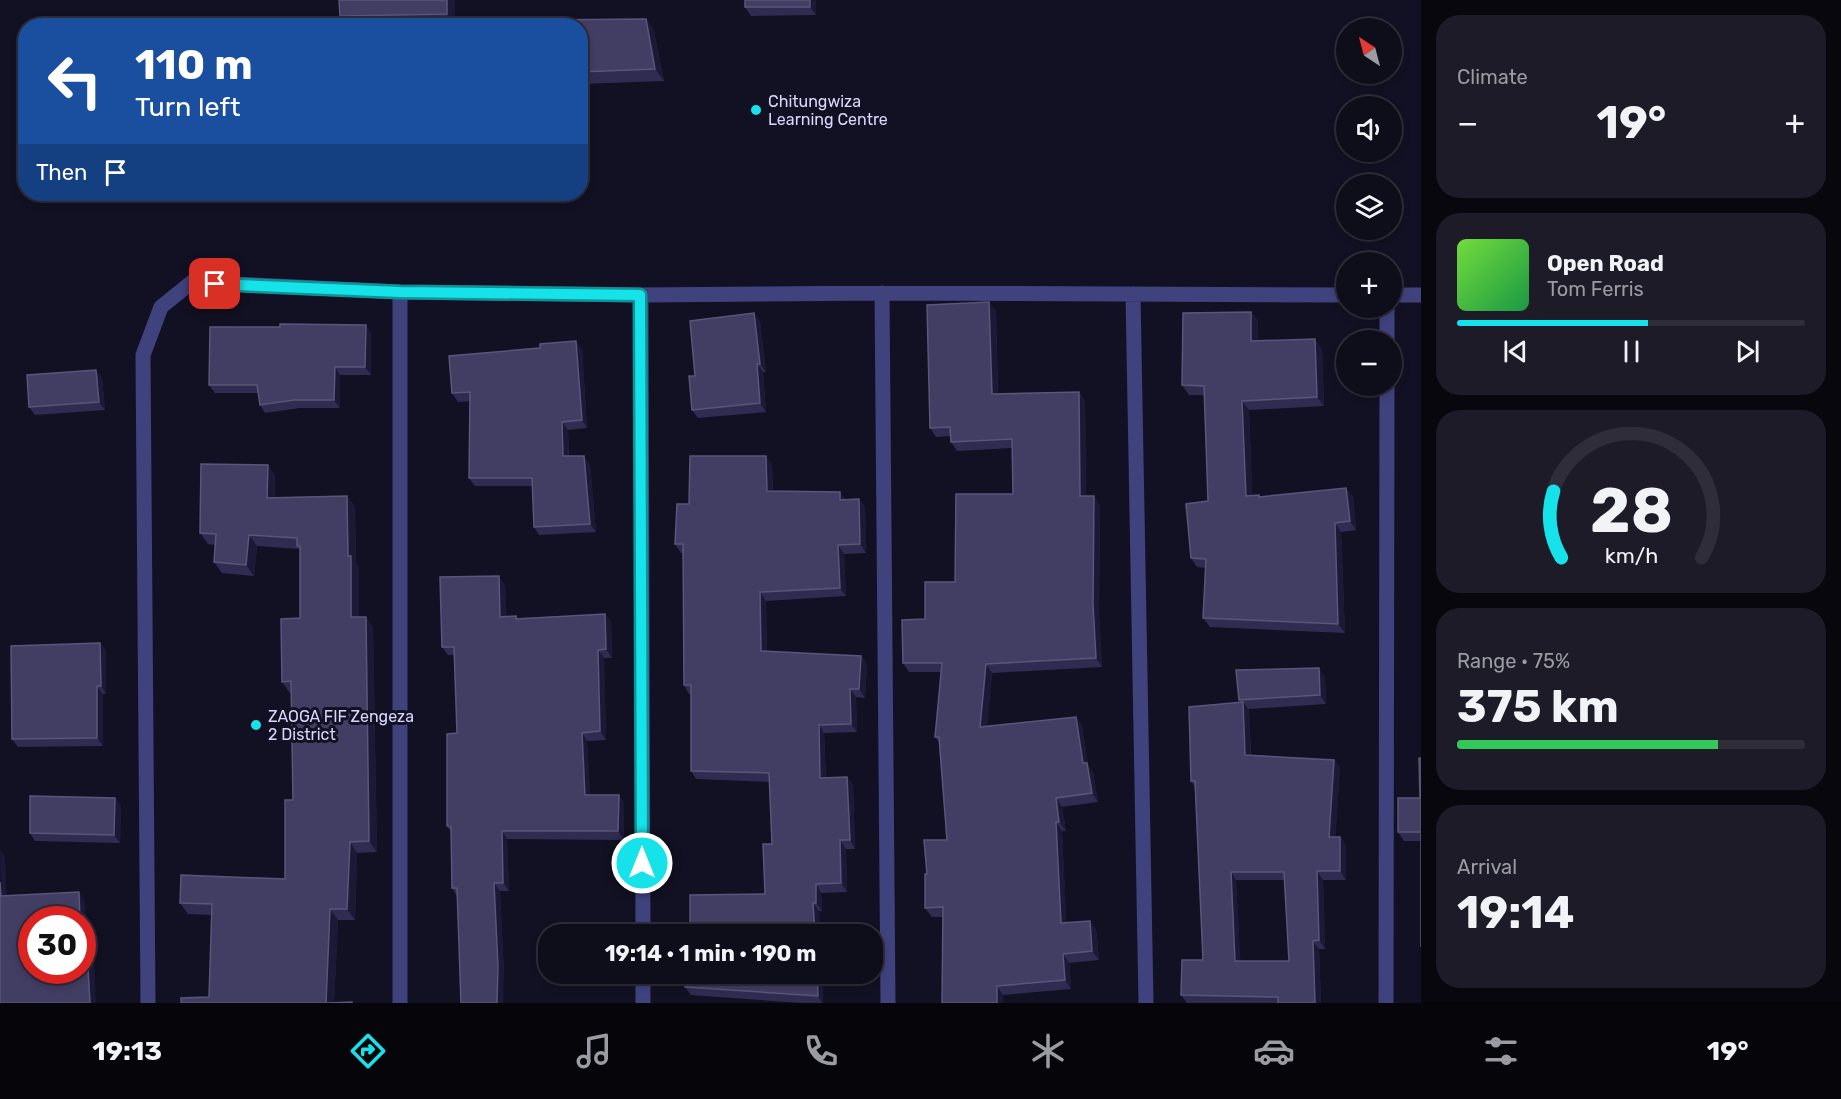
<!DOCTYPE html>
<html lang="en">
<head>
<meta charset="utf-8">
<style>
	body { margin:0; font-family:Rubik,sans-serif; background:#1c1b27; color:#f1f3f6; height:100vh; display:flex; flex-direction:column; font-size:22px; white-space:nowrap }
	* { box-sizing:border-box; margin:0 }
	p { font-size:20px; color:#9b9ca2 }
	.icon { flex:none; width:33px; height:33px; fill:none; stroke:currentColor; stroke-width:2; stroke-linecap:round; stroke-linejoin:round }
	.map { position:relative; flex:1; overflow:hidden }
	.details { display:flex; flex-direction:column; gap:15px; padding:15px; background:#08070e; width:420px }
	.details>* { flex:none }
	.hud { position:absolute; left:18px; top:18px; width:570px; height:183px; border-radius:24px; box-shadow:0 3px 9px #0003,0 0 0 2px #2e2d39; background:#1a4fa0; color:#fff; overflow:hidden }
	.needle { width:39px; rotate:324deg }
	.buttons { position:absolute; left:1336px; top:18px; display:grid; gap:12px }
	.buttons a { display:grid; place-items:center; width:66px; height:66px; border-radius:50%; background:#0e0d1a; box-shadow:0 3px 9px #0003,0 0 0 2px #2e2d39; font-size:30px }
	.speed { position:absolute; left:18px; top:906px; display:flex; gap:12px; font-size:30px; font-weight:700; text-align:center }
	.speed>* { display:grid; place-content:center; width:78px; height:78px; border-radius:50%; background:#0e0d1a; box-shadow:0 3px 9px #0003,0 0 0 2px #2e2d39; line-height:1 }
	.speed .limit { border:9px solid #d22; background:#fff; color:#111 }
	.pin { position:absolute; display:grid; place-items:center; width:51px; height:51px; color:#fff; margin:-26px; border-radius:12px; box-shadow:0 3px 9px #0006 }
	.me { position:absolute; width:66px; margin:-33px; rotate:0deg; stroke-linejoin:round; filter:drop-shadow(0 0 4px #0008) }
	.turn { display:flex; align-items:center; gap:21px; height:126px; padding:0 18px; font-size:27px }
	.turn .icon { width:78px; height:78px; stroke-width:2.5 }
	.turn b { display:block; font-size:42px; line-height:51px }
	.then { display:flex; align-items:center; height:57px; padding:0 18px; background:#0003; gap:12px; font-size:22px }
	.big { font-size:45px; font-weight:700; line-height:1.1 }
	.details .card { flex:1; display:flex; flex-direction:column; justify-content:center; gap:9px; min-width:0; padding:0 21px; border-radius:24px; background:#1c1b27 }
	.details .dial { align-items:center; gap:0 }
	.dial svg { height:156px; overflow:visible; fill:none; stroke:#2e2d39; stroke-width:7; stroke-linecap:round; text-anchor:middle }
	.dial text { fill:#f1f3f6; stroke:none }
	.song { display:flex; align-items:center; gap:18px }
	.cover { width:72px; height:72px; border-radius:9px; background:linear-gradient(135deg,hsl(100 70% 55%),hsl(140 70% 35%)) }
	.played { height:6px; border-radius:3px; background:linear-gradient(90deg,#15e3e9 55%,#2e2d39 55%) }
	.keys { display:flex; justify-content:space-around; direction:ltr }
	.heat { display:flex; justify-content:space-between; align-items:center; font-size:33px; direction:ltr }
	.charge { height:9px; border-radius:4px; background:linear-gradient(90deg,#34c759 75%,#2e2d39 0) }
	.trip { position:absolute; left:538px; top:924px; width:345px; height:60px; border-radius:24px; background:#0e0d1a; box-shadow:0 3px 9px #0003,0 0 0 2px #2e2d39; font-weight:700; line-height:60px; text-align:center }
	.menu { display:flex; height:96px; justify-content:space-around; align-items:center; background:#06050a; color:#9b9ca2 }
	.menu .icon { width:42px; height:42px }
	.menu .on { color:#15e3e9 }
	.menu b { font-size:27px; color:#f1f3f6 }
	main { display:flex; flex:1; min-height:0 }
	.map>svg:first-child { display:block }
</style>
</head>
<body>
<main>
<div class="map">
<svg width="1421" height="1003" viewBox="0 0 1421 1003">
	<rect width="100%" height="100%" fill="#121123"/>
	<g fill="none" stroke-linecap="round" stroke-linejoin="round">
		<path stroke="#40427e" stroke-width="15" d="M400 292V1003
			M882 293 888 1003
			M1133 294 1146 1003
			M641 295 643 934
			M1392 295H1421
			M1387 340V308
			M643 974V1003
			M148 1003 143 355 161 307 192 282 400 292 641 295 882 293 1347 295
			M1386 1003 1387 386"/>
	</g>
	<path fill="#302b50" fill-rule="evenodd" d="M455 0V21L646 19 654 31 664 81 580 84V26H346L340 16Z
		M816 0V15L751 16 745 7Z
		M996 311 998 393 1079 392 1085 401 1086 496 1100 505 1099 613 1102 667 992 673 987 726 1076 717 1082 726 1088 765 1093 772 1098 802 1062 807 1066 831H1062L1066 923 1090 921 1096 930 1099 960 1069 963 1071 989 1003 995V1003H942L943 917H932L925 908 927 874 947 840 939 742 935 737 941 672H909L903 663 925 619 955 582 1013 494 1012 448 957 451 951 442V436L936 437 930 428Z
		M1251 312 1258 321V341L1322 349 1324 406 1249 410 1252 496 1259 495 1260 497 1346 488 1353 497 1356 530 1341 532 1345 633 1210 627 1203 618 1206 568 1197 567 1191 558 1208 501 1204 395H1189L1182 385Z
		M754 313 760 322 766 372H763L766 412 698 418 692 410 695 376Z
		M371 333V375H340V408H300L265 413 260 405 258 393H215L209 385Z
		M582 349 587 428 568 430 569 456 590 465 596 532 539 535 534 527 532 486H475L469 478 470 401 458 402 452 393Z
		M102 378 105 410 35 415 29 407Z
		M772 464 773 491 840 492 845 499H859L865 507 866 553 844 554 846 596 766 601 767 651 861 656 867 664 865 698 856 697 857 732 824 733 826 778 847 777 853 785 855 849H846L847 892 821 893 822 911H819L820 934H690L765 894 772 844 770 782 696 779 691 771V694H689L684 685 683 553H681L675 544 689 504Z
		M268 465 275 476V497L347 496 355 507 356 563 359 567V617H366L373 628 377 852 357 853 355 920H338L334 1002H352L353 1003H181L209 997 212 915 188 914 180 903 285 879 293 800 291 693H290L282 682 300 618V551L299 549 257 546 254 576 222 573 214 562 215 545 208 544 200 533Z
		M505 585 506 617 516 616 518 618 605 614 611 622 612 658H604L606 740 587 741 590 795 624 803V840L507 839 509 891H500L504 974 452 888 451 832 447 826 457 733 455 655H448L442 647Z
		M100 643 106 651V694H103V746L18 747 12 739Z
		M1325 677 1326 704 1249 709V710L1251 755 1334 760 1340 768 1335 837H1340L1346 845V880H1323L1325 949H1319L1321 1003H1187L1181 995 1203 960 1195 787 1191 781 1240 702 1239 700ZM1236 880H1284L1289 961H1240Z
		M1421 758V948V841H1404L1398 832 1420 798Z
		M115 798 121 806 120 843 35 841 30 833Z
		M822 974 823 1003H801L691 995 685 987Z"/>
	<path fill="#1c1936" d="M447 0H455V26L447 14Z
		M810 0H816V15L810 7Z
		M646 19 654 31 664 81 655 69Z
		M989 302 996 311 998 403 992 394Z
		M1251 312 1258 321V351L1251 341Z
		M754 313 760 322 766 372 760 364Z
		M366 325 371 333V375L365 367Z
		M1315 339 1322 349 1324 406 1317 397Z
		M576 341 582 349 587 428 582 420Z
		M757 364 763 372 766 412 760 403Z
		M335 367 340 375V408L334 400Z
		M96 370 102 378 105 410 99 402Z
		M1079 392 1085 401 1086 505 1080 496Z
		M1242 401 1249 410 1253 506 1246 496Z
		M562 422 568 430 569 465 563 456Z
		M584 456 590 465 596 532 590 524Z
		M766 456 772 464 773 500 767 491Z
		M268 465 275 476V508L267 498Z
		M1346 488 1353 497 1356 530 1350 521Z
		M840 492 846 501 840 500Z
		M347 496 355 507 356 563 359 567V628L351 617Z
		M1094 496 1100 505 1099 613 1102 667 1096 658 1093 604Z
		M859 499 865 507 866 553 860 544Z
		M1335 523 1341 532 1345 633 1338 624Z
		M249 535 257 546 254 576 246 565Z
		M838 545 844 554 846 596 840 588Z
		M499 576 505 585 506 625 500 617Z
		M760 592 766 601 767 659 761 651Z
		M605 614 611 622 612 658 606 649Z
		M366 617 373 628 377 852 369 841Z
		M100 643 106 651V694L101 686Z
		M598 650 604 658 606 740 600 731Z
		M861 656 867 664 865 698 859 689Z
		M986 664 992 673 986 736 980 727Z
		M1319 668 1325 677 1326 704 1320 695Z
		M97 686 103 694V746L97 738Z
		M850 689 856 697 857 732 851 724Z
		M1243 702 1249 710 1251 764 1245 755Z
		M1076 717 1082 726 1088 765 1093 772 1098 802 1092 793 1083 763Z
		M819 725 824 733 826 786 820 778Z
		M582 733 587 741 591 803 585 795Z
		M1334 760 1340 768 1335 845 1329 837Z
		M847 777 853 785 855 849 850 840Z
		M619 795 624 803V840L618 831Z
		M115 798 121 806 120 843 114 835Z
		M1056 798 1062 807 1066 831 1059 822Z
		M1056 822 1062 831 1067 933 1061 923Z
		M502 831 507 839 509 891 503 883Z
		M1340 837 1346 845V880L1340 871Z
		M840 840 846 849 847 892 841 883Z
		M350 842 357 853 355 920 347 909Z
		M0 850 5 857 7 905 1 896Z
		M1317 871 1323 880 1325 949 1319 940Z
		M1231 872 1236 880 1241 969 1235 961Z
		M494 883 500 891 504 974 503 1003H497Z
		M816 884 821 893 822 911 816 903Z
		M79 892 85 902 87 943 82 937V920H80Z
		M813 903 819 911 820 934H815Z
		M330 909 338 920 334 1003H326Z
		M1090 921 1096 930 1099 960 1092 951Z
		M86 933 93 942 96 1003H90Z
		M1313 941 1319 949 1321 1003H1315Z
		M1063 954 1069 963 1071 989 1065 980Z
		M817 974H822L823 1003H822L818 996Z
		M997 986 1003 995V1003H997Z"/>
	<path fill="#423d62" stroke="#59567a" stroke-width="1.5" fill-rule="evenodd" d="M339 0H447V14L340 16Z
		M745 0H810V7H745Z
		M646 19 655 69 580 72V26H438V21Z
		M989 302 992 394 1079 392 1080 496H1094L1093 604 1096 658 986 664 980 727 1076 717 1083 763H1087L1092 793 1056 798 1059 822H1056L1061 923 1090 921 1092 951 1063 954 1065 980 997 986V1003H942L943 907 925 908V874H927L924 840H947L939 737H935L942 663H903L902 620 925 619V582H955L956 494H1013L1012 439 951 442 950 427 930 428 927 305Z
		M1251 312V341L1315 339 1317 397 1242 401 1246 496 1259 495V497L1346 488 1350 521 1335 523 1338 624 1203 618 1206 559 1191 558 1186 504 1208 501 1204 386 1182 385 1183 313Z
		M754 313 760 364H757L760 403 692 410 689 376H695L690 321Z
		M280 324 366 325 365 367H335L334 400H294L260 405 257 385H209L210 327H280Z
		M576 341 582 420 562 422 563 456H584L590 524 534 527 532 478H469L470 392 452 393 449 356 540 348V344Z
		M96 370 99 402 29 407 27 375Z
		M690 456H766L767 491 840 492V500L859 499 860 544 838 545 840 588 760 592 761 651 861 656 859 689H850L851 724 819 725 820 778 847 777 850 840H840L841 883 816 884V903H813L815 934H690V895L765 894 763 844H772L769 773 691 771V685H684L683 544H675L677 504H689Z
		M201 464 268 465 267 498 347 496 348 556H351V617H366L369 841 350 842 347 909H330L326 1003 352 1002V1003H181V998L209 997 212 904 180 903 181 875 285 879V800H293L291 681 282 682 281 619 300 618V546H297V538L249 535 246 565 214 562 216 534 200 533Z
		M499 576 500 617 516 616V619L605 614 606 649 598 650 600 731 582 733 585 795H619L618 831H502L503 883H494L498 966 497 1003H461L457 888H452L451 827 447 826V734L457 733 454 647H442L440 577Z
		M100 643 101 686H97V738L12 739 11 646Z
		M1319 668 1320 695 1239 700 1236 670Z
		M1243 702 1245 755 1334 760 1329 837H1340V871H1317L1319 940 1313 941 1315 1003H1278V997L1181 995 1182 960H1203L1195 781H1191L1189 707ZM1231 872H1284L1289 961H1235Z
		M1419 758H1421V947V832H1398V798H1420Z
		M30 796 115 798 114 835 30 833Z
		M0 882 1 896 79 892 80 920H32V970H82V933H86L90 1003H0Z
		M686 974H817L818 996 685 987Z"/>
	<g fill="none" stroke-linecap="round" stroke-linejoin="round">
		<g stroke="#0e9497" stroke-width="15">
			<path id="route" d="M215 284 400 292 640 295 642 863"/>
		</g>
		<use href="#route" stroke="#15e3e9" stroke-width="10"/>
	</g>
	<g fill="#15e3e9" stroke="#121123" stroke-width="2">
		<circle cx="756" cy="110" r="6"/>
		<circle cx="256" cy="725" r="6"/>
	</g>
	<g text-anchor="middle" stroke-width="6" stroke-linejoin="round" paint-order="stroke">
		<g font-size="16" fill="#d8d7fb" stroke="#121123" text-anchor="start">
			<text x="768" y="107">Chitungwiza<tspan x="768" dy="18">Learning Centre</tspan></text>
			<text x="268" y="722">ZAOGA FIF Zengeza<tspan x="268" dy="18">2 District</tspan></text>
		</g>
	</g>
</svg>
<div class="buttons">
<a><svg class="needle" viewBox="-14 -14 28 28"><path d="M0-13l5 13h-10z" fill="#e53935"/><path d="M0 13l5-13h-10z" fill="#9b9ca2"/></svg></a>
<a><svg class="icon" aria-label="sound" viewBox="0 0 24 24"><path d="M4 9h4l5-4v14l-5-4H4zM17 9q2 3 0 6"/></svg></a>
<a><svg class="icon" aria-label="layers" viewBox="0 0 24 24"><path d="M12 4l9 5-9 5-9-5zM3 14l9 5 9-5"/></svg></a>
<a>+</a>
<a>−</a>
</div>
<div class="speed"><div class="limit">30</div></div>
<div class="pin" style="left:215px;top:284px;background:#d93025"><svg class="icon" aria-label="arrive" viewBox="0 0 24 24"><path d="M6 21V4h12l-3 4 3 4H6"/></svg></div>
<svg class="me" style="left:642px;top:863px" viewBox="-20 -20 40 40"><circle r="17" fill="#15e3e9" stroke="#fff" stroke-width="3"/><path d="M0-11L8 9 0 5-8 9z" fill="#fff"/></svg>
<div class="trip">19:14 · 1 min · 190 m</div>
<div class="hud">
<div class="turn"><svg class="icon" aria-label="left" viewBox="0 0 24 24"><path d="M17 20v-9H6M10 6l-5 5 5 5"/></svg><div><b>110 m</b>Turn left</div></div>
<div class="then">Then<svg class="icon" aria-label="arrive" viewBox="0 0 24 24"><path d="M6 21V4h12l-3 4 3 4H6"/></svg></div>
</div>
</div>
<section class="details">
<div class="card"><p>Climate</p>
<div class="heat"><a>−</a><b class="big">19°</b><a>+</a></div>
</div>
<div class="card">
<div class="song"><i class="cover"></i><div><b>Open Road</b><p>Tom Ferris</p></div></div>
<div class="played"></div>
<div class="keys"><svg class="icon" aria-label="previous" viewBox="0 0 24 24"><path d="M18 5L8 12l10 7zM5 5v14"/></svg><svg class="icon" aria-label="pause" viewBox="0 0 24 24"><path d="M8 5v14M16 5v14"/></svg><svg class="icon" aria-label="next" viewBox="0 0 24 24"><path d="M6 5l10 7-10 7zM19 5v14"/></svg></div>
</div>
<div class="card dial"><svg viewBox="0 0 100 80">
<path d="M14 69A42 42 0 1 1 86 69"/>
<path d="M14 69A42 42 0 0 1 10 35" stroke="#15e3e9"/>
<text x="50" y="56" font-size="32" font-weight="700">28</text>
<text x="50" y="72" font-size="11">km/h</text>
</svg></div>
<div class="card"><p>Range · 75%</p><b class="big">375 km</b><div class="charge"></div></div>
<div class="card"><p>Arrival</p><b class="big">19:14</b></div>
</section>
</main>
<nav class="menu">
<b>19:13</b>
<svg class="icon on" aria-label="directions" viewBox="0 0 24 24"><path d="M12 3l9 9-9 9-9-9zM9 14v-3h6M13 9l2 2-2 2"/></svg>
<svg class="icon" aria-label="music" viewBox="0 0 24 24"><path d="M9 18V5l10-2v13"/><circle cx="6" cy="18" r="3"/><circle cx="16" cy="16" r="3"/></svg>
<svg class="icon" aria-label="phone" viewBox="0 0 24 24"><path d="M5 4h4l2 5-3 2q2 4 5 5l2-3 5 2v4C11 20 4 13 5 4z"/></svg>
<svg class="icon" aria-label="climate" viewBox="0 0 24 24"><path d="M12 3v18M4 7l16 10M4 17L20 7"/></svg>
<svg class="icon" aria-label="car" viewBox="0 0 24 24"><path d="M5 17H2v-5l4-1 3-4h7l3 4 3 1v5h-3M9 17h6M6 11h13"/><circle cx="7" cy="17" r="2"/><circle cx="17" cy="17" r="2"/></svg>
<svg class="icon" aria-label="filters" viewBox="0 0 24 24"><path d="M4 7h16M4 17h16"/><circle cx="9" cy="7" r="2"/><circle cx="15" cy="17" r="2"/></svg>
<b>19°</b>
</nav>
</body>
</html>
